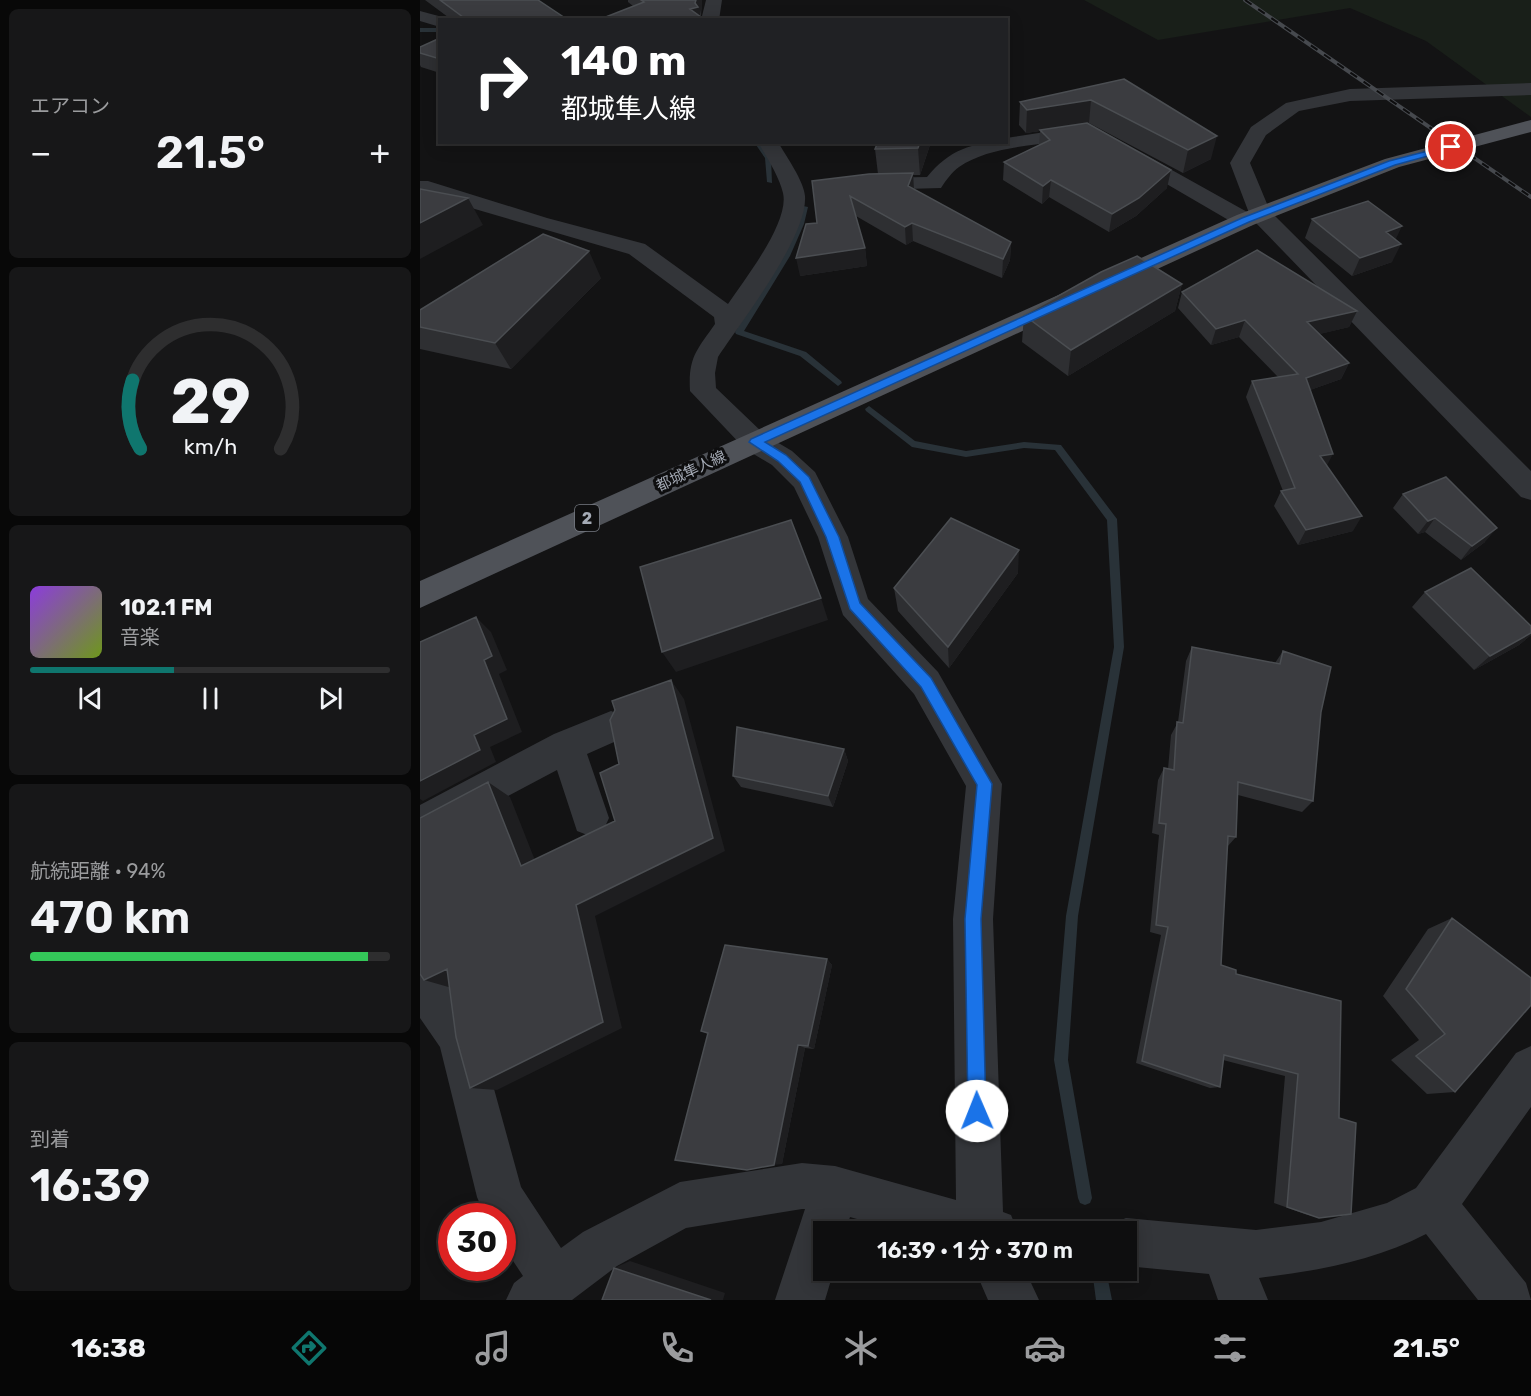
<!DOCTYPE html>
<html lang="ja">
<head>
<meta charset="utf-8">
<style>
	body { margin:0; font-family:Rubik,"Noto Sans JP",sans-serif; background:#171718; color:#f1f3f6; height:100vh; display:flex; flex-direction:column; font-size:22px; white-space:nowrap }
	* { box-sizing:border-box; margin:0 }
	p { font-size:20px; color:#9b9c9e }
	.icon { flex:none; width:33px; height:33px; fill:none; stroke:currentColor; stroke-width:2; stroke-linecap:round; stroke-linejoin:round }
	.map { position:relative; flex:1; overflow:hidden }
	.details { display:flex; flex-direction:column; gap:9px; padding:9px; background:#080808; width:420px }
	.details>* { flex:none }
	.hud { position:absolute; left:18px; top:18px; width:570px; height:126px; border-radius:0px; box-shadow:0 3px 15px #0003,0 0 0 2px #2e2e2f; background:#202124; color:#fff; overflow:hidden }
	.speed { position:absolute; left:18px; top:1203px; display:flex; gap:12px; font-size:30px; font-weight:700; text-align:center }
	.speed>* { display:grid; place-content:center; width:78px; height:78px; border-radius:50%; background:#0e0e0f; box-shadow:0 3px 15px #0003,0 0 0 2px #2e2e2f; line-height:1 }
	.speed .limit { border:9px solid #d22; background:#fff; color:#111 }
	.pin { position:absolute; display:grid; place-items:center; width:51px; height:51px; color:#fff; margin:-26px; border:3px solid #fff; border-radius:50%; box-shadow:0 2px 6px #0007 }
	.me { position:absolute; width:66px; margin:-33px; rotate:359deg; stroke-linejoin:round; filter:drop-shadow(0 0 4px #0008) }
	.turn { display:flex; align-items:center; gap:21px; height:126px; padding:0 24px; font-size:27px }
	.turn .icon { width:78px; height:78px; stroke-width:2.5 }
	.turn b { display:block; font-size:42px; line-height:51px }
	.big { font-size:45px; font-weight:600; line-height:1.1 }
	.details .tile { flex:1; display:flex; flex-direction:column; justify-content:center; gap:9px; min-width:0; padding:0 21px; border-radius:9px; background:#171718 }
	.details .dial { align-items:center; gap:0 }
	.dial svg { height:156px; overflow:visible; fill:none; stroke:#2e2e2f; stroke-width:7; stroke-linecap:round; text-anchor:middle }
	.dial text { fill:#f1f3f6; stroke:none }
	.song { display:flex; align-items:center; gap:18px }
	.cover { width:72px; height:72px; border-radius:9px; background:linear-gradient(135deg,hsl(270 70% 55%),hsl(80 70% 35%)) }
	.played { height:6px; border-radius:3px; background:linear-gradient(90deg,#0f766e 40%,#2e2e2f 40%) }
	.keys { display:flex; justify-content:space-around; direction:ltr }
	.heat { display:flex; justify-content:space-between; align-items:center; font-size:33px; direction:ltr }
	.charge { height:9px; border-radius:4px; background:linear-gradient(90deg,#34c759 94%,#2e2e2f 0) }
	.trip { position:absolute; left:393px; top:1221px; width:324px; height:60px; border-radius:0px; background:#0e0e0f; box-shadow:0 3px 15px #0003,0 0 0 2px #2e2e2f; font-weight:600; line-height:60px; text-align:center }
	.tabs { display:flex; height:96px; justify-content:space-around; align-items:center; background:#060606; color:#9b9c9e }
	.tabs .icon { width:42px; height:42px }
	.tabs .active { color:#0f766e }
	.tabs b { font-size:27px; color:#f1f3f6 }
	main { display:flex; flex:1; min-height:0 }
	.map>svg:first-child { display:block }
</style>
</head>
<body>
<main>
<section class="details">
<div class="tile"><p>エアコン</p>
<div class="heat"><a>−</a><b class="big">21.5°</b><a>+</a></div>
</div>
<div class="tile dial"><svg viewBox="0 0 100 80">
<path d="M14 69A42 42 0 1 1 86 69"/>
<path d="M14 69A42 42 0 0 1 10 34" stroke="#0f766e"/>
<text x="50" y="56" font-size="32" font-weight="700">29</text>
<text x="50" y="72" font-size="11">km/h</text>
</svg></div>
<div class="tile">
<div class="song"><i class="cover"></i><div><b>102.1 FM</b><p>音楽</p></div></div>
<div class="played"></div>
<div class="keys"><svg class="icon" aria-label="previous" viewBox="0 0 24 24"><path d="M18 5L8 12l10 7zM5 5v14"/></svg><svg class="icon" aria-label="pause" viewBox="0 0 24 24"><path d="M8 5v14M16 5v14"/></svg><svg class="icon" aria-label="next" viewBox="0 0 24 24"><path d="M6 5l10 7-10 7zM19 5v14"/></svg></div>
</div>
<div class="tile"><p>航続距離 · 94%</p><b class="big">470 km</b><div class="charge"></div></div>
<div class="tile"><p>到着</p><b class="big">16:39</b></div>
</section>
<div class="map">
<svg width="1111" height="1300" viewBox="0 0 1111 1300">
	<rect width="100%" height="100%" fill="#131314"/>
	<path fill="#191f19" d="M664 0H1111V117L1006 41 930 8 738 40Z"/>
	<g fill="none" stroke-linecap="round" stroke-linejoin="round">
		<path fill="#293238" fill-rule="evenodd" d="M0 28H20V32H0Z
			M334 142H341L351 158 352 183 347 182 345 158Z
			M383 206 388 207 384 224 370 256 324 331 386 352 421 381 422 383 418 386 380 356 316 334 315 332 362 256 377 224Z
			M449 406 495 441 546 451 604 442 641 445 697 519 704 647 658 916 648 1060 672 1198 670 1203 665 1205 660 1203 658 1198 634 1060 646 916 694 647 687 520 635 450 604 448 546 457 492 447 446 411 445 409Z
			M672 1270H686L692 1300H676Z"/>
		<path fill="#333539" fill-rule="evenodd" d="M286 0H302L299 20H281Z
			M0 11 26 18 27 20H20V27L0 21Z
			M1111 83V95L930 101 879 111 846 135 830 163 850 211 1111 471V500L1101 497 835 222 833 225 825 227 817 225 702 158 699 154 702 150 709 148 716 150 829 213 810 163 831 127 866 103 930 89Z
			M664 126 671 128 674 132 671 136C631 146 574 143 539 167 532 172 526 180 521 188L450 190 442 189 439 184 442 179 450 178 507 177C529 150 552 142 586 142V138Z
			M338 142H358C366 156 384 181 385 196 388 236 321 322 298 357L295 373 296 388 345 435 372 451 395 472 428 537 448 599 518 672 582 784 573 919 583 1212 591 1215 598 1232H482L430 1217 425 1232H404V1270H414L405 1300H355L385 1209H382L266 1228 197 1266 152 1300H86L94 1283 103 1276 82 1244V1216H65L57 1197 20 1047 0 1018V961L15 967 54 1023 60 1038 101 1187 141 1248 163 1232 260 1182 382 1163 415 1166 536 1200 533 919 546 786 494 694 423 615 398 537 374 487 352 465 325 449 270 391C268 357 277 350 295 324L294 317 209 254 0 193V181H8L127 218 225 244 308 304C324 280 370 222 363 193 359 176 347 158 338 142Z
			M191 711 203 716 208 727 203 738 167 754 189 818 183 831 170 836 157 831 137 770 0 843V805L134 734Z
			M1111 1046V1107L1042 1204 1106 1283 1111 1300H1058L1006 1234C954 1261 896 1271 839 1278L848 1300H798L789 1274 706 1266V1232H686L689 1225 706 1218 836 1230 901 1222 967 1203 996 1188 1096 1053Z
			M555 1270H605L619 1300H568Z"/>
		<path fill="#4f5258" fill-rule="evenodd" d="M1111 120V132L979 167 833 225 0 608V581L817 215 965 159Z"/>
		<g stroke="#46494e" stroke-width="4">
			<path id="rail" d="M825 0 1111 197"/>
		</g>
		<use href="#rail" stroke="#0e0e0f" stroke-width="2" stroke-dasharray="8" stroke-linecap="butt"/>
	</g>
	<path fill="#2e2f32" d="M5 0H118L148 20H32Z
		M208 0H282L281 16 213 6 208 2Z
		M20 38V73L1 67 0 65V47Z
		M704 79 791 159 763 173 669 123H667L747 188 716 216 689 232 629 197 622 204 583 180 584 162 619 146 620 131 606 133 599 125 600 102Z
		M511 142 500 175H493L494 189 591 242 590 260 582 278 493 241 486 245 436 216 445 248 447 266 380 276 397 223 458 174 455 149Z
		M892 219 976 240 972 262 932 276 885 238Z
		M181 278 91 369 0 349V310Z
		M762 284 755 311 648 376 602 342 604 315Z
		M762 292 937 311 929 327 899 334 929 363 921 379 890 390 907 466 933 531 878 545 854 506 861 491H863L826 397 832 381 858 377 819 337 791 345 758 308Z
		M983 494 1065 542 1041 560 1005 532 998 534 973 508Z
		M598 573 529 668 478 611 474 588Z
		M1005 592 1111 626V635L1099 645 1054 670 992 607Z
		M772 647 855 663 863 651 901 712 893 801 882 812 818 795 816 837 807 847 801 965 816 974 921 1001 899 1218 885 1214 854 1203 865 1076 803 1060 800 1087 790 1088 716 1063 741 935 730 932 739 835 732 833 738 780 744 768 748 769 751 735 758 722 766 661Z
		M424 749 428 761 413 807 321 787 313 776Z
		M1032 918 1035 1092 1007 1094 971 1060 999 1040 963 996 1008 929Z
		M407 959 412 965 394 1049 385 1048 362 1164 288 1034 281 1031Z"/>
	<path fill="#1e1e20" d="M276 0H282V6L280 14 281 20 270 9Z
		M671 100 669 123 621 131 620 130V131L606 133 607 110Z
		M797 136 791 159 763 173 768 150Z
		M500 142H511L500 175 498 148Z
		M751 170 747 188 716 216 689 232 692 214Z
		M493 173 494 192 488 186Z
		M631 180 629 197 622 204 623 186Z
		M48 198 63 225 0 259V223Z
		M492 223 493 241 486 245 485 227Z
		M982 226 973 245 966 232Z
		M591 242 590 260 582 278 583 259Z
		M981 244 972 262 932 276 940 258Z
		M445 248 447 266 380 276 376 258Z
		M169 251 181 278 91 369 75 343Z
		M762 284 755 311 648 376 651 350Z
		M937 311 929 327 880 339 887 322Z
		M825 320 819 337 791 345 796 329Z
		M929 363 921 379 879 394 886 378Z
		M913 454 905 469 900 456Z
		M942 516 933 531 878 545 886 530Z
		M1015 518 1005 532 998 534 1008 521Z
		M1077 528 1065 542 1041 560 1052 546Z
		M599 550 598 573 529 668 528 647Z
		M401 598 408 620 256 672 242 652Z
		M56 617 71 632 87 670 79 674 102 732 70 747 76 762 3 801 0 799V781L54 735Z
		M1111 633V635L1099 645 1054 670 1070 656Z
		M251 680 264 699 305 851 175 916 202 1028 77 1090 50 1088 156 905 293 838Z
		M424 749 428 761 413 807 408 796Z
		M68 782 90 797 122 878 101 866Z
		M407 959 412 965 394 1049 388 1046Z
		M27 969 32 988 4 980Z
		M378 1045 385 1048 362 1164 354 1165Z
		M210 1261 305 1293 303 1300H291L194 1268Z"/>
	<path fill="#3b3c40" stroke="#4b4e52" stroke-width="1.5" d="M20 0H118L148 20H47Z
		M221 0H276L275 3 278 7 270 9 285 20H178L224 2Z
		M20 38V59L0 53V47Z
		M704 79 797 136 768 150 671 100 607 110 600 102Z
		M667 123 751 170 719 198 692 214 631 180 623 186 584 162 630 140 620 130Z
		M458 142H500L498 148 455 149Z
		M493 173 488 186 591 242 583 259 492 223 485 227 430 196 445 248 376 258 386 224 397 223 392 181 449 174Z
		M0 189 48 198 0 223Z
		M948 201 982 226 966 232 981 244 940 258 892 219Z
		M123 234 169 251 75 343 0 327V310Z
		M837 250 937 311 887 322 929 363 886 378 913 454 900 456 942 516 886 530 861 491 875 488 832 381 878 374 825 320 796 329 762 292Z
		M717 256 762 284 651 350 604 315 681 272Z
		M1026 477 1077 528 1052 546 1015 518 1008 521 983 494Z
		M531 518 599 550 528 647 474 588Z
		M371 520 401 598 242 652 220 567Z
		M1051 568 1111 626V633L1070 656 1005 592Z
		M56 617 72 656 64 660 87 719 54 735 60 750 0 781V642Z
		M772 647 860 664 863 651 911 667 901 712 893 801 818 782 816 837 808 836 801 965 816 970V974L921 1001 919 1118 936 1123 931 1214 899 1218 867 1207 878 1074 804 1055 800 1087 722 1061 748 927 736 925 746 824 739 823 744 768 754 770 757 722 763 723Z
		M251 680 293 838 156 905 183 1022 50 1088 36 1037 27 969 4 980 0 974V818L68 782 101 866 195 821 180 773 199 764 190 720 195 710 192 701Z
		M317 727 424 749 408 796 313 776Z
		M1032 918 1111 978V1005L1035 1092 996 1056 1025 1034 986 989Z
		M305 945 407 959 388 1046 378 1045 354 1165 327 1170 255 1160 288 1033 281 1031Z
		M194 1268 291 1300H182Z"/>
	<path fill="#1a73e8" stroke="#114b97" stroke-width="1.5" d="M1031 145H1034V149L975 165 829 222 345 442 366 455 389 477 419 537 440 603 511 678 572 784 561 919 566 1111 563 1117 557 1120 550 1117 548 1111 545 919 557 785 501 687 430 609 406 537 380 482 358 461 329 442 331 439 822 218 969 161Z"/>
	<g text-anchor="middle" stroke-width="6" stroke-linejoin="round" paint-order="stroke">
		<g font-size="15" fill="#a4aab5" stroke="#0e0e0f">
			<text transform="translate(271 471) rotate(-25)" y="5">都城隼人線</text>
		</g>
		<rect fill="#0e0e0f" stroke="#777b83" stroke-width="1.5" x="155" y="505" width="24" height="26" rx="4.5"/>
		<g font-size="16" font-weight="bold" fill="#a4aab5">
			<text x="167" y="524">2</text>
		</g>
	</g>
</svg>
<div class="speed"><div class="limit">30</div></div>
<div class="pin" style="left:1031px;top:147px;background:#d93025"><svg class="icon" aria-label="arrive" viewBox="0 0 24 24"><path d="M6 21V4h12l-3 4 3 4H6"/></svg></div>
<svg class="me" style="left:557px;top:1111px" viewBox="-20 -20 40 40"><circle r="19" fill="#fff"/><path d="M0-13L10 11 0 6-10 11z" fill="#1a73e8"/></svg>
<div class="trip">16:39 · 1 分 · 370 m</div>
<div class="hud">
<div class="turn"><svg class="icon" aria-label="right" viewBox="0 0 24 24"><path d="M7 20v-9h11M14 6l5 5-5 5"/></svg><div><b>140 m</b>都城隼人線</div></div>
</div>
</div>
</main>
<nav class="tabs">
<b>16:38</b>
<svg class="icon active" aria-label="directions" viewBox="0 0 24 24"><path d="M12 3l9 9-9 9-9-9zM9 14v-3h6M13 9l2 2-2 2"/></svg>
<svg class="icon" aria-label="music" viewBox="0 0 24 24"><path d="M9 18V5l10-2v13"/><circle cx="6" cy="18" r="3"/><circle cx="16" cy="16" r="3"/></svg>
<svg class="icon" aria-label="phone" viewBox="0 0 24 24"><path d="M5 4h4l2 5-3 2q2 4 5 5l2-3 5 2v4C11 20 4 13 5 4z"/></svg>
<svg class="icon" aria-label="climate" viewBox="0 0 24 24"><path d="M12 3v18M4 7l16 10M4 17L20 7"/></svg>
<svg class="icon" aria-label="car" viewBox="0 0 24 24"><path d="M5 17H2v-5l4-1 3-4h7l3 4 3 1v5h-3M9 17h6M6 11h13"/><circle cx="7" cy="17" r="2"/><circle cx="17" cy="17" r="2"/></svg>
<svg class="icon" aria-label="filters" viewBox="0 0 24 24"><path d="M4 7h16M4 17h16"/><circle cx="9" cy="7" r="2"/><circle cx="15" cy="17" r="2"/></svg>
<b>21.5°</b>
</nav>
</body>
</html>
